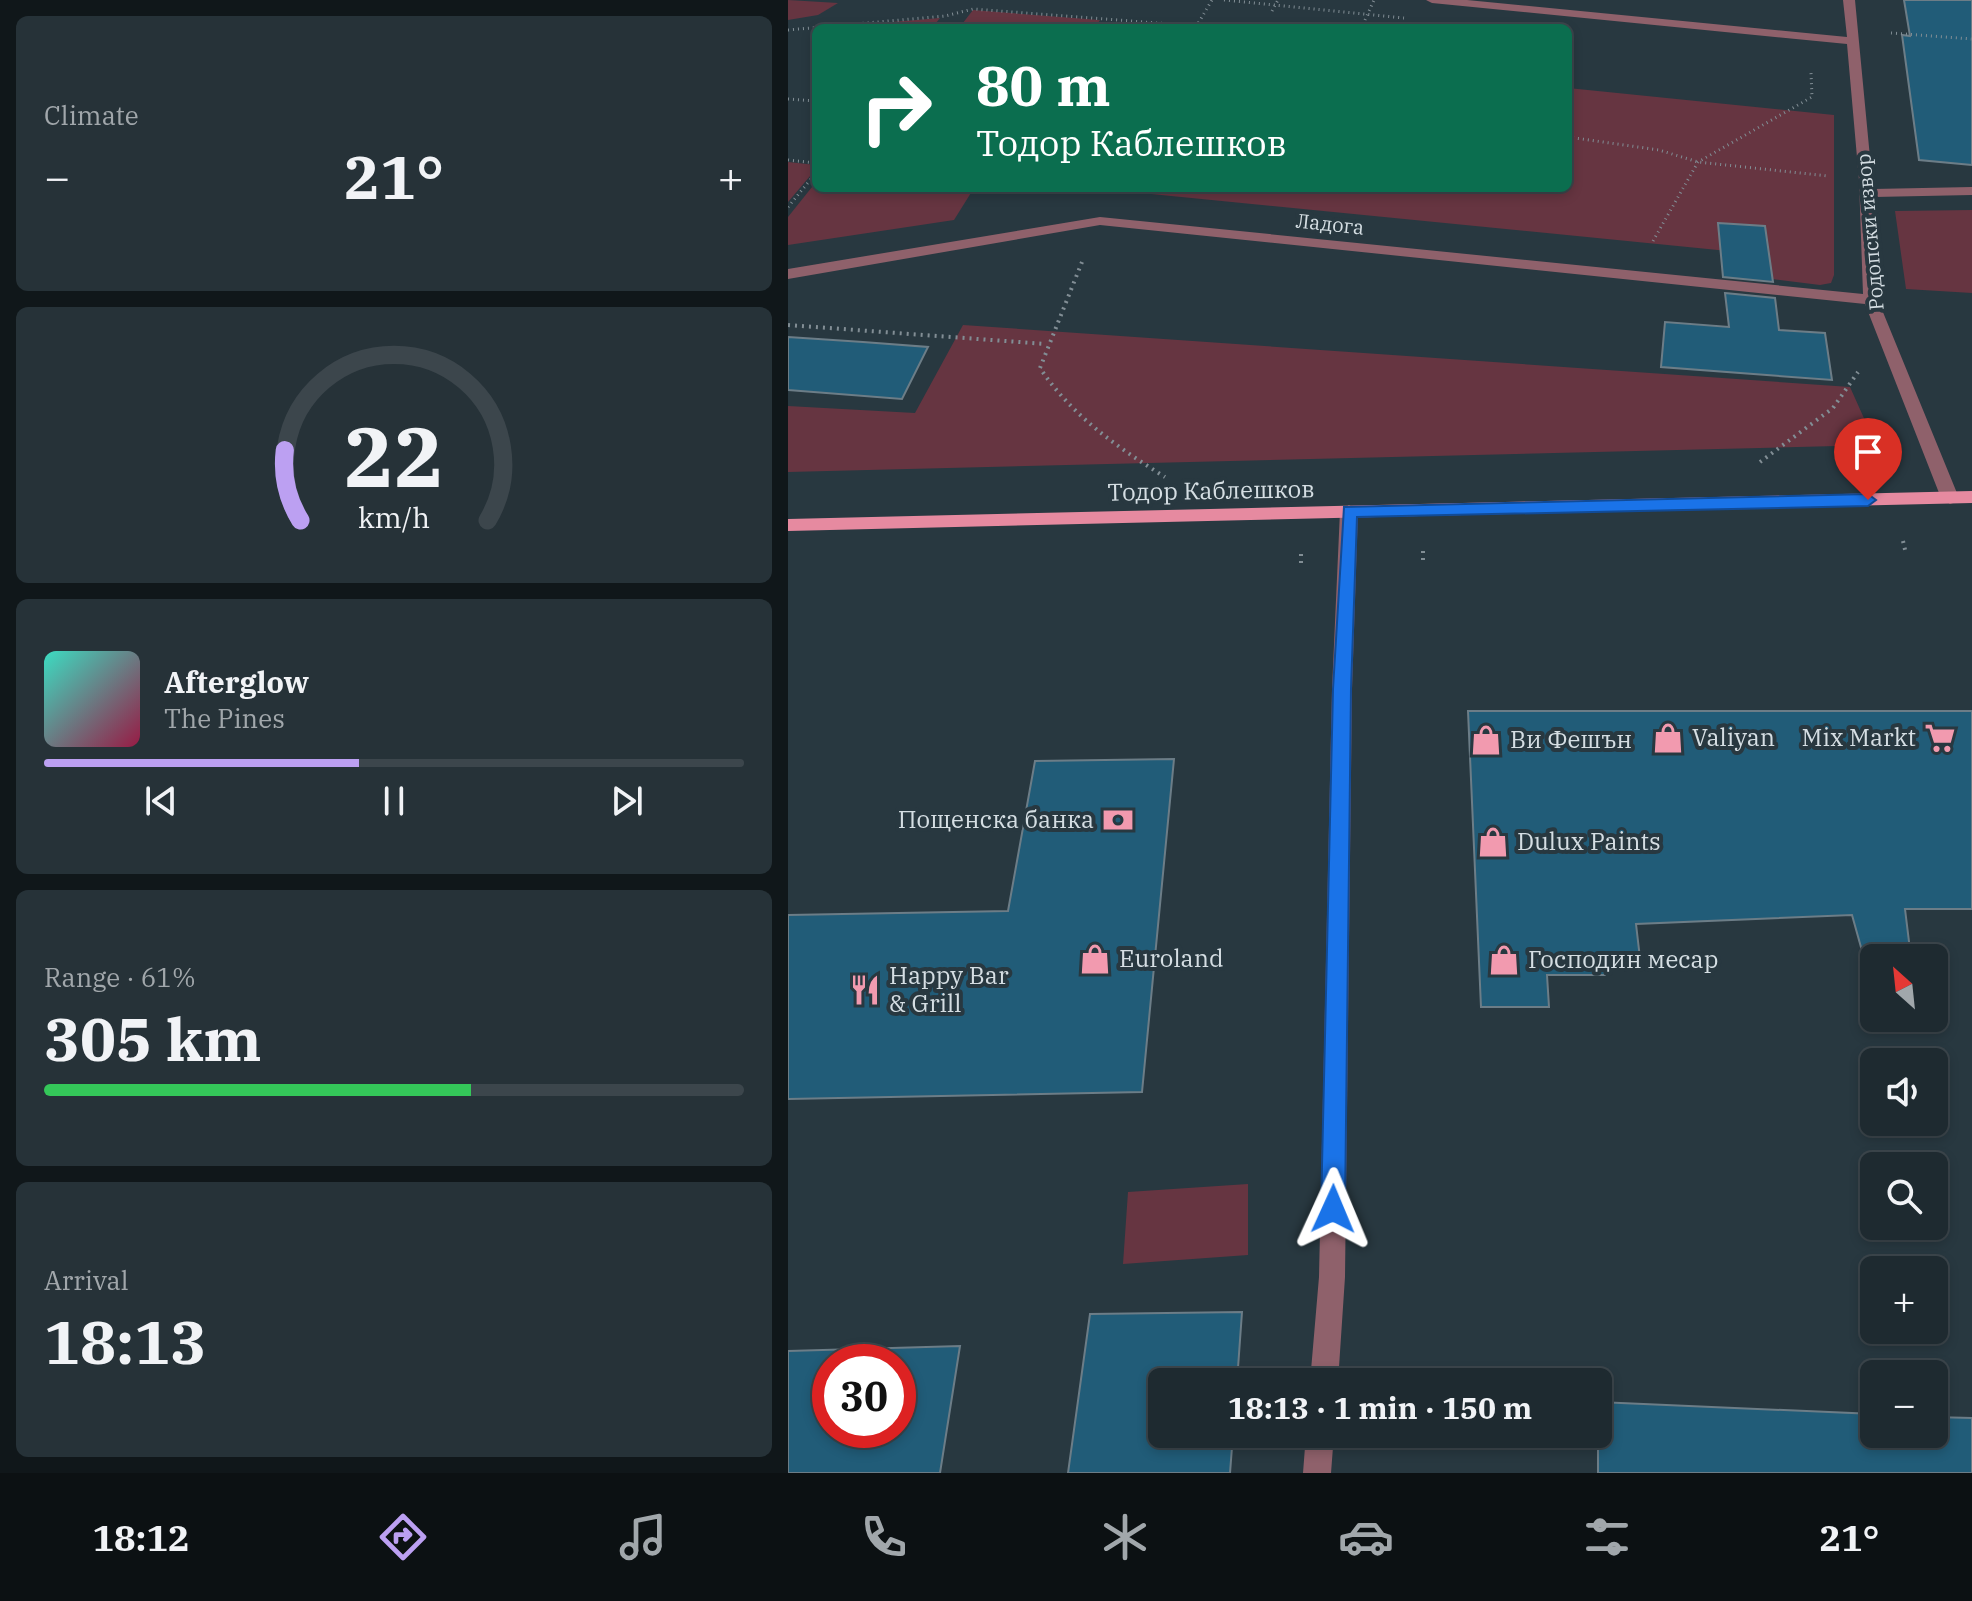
<!DOCTYPE html>
<html lang="en">
<head>
<meta charset="utf-8">
<style>
	body { margin:0; font-family:"IBM Plex Serif",serif; background:#263238; color:#f1f3f6; height:100vh; display:flex; flex-direction:column; font-size:30px; white-space:nowrap }
	* { box-sizing:border-box; margin:0 }
	p { font-size:26px; color:#a1a7ab }
	.icon { flex:none; width:44px; height:44px; fill:none; stroke:currentColor; stroke-width:2; stroke-linecap:round; stroke-linejoin:round }
	.map { position:relative; flex:1; overflow:hidden }
	.details { display:flex; flex-direction:column; gap:16px; padding:16px; background:#10171a; width:788px }
	.details>* { flex:none }
	.top-card { position:absolute; left:24px; top:24px; width:760px; height:168px; border-radius:12px; box-shadow:0 4px 12px #0003,0 0 0 2px #3c464c; background:#0b6e4f; color:#fff; overflow:hidden }
	.needle { width:52px; rotate:333deg }
	.fabs { position:absolute; left:1072px; top:944px; display:grid; gap:16px }
	.fabs a { display:grid; place-items:center; width:88px; height:88px; border-radius:12px; background:#1e2a30; box-shadow:0 4px 12px #0003,0 0 0 2px #3c464c; font-size:40px }
	.speed { position:absolute; left:24px; top:1344px; display:flex; gap:16px; font-size:40px; font-weight:700; text-align:center }
	.speed>* { display:grid; place-content:center; width:104px; height:104px; border-radius:50%; background:#1e2a30; box-shadow:0 4px 12px #0003,0 0 0 2px #3c464c; line-height:1 }
	.speed .limit { border:12px solid #d22; background:#fff; color:#111 }
	.pin { position:absolute; display:grid; place-items:center; width:68px; height:68px; color:#fff; margin:-82px -34px; border-radius:50% 50% 50% 0; rotate:-45deg; box-shadow:0 0 8px #0007 }
	.pin .icon { rotate:45deg }
	.me { position:absolute; width:88px; margin:-44px; rotate:1deg; stroke-linejoin:round; filter:drop-shadow(0 0 6px #0008) }
	.turn { display:flex; align-items:center; gap:28px; height:168px; padding:0 32px; font-size:36px }
	.turn .icon { width:104px; height:104px; stroke-width:2.5 }
	.turn b { display:block; font-size:56px; line-height:68px }
	.big { font-size:60px; font-weight:700; line-height:1.1 }
	.details .card { flex:1; display:flex; flex-direction:column; justify-content:center; gap:12px; min-width:0; padding:0 28px; border-radius:12px; background:#263238 }
	.details .dial { align-items:center; gap:0 }
	.dial svg { height:208px; overflow:visible; fill:none; stroke:#3c464c; stroke-width:7; stroke-linecap:round; text-anchor:middle }
	.dial text { fill:#f1f3f6; stroke:none }
	.song { display:flex; align-items:center; gap:24px }
	.cover { width:96px; height:96px; border-radius:12px; background:linear-gradient(135deg,hsl(170 70% 55%),hsl(340 70% 35%)) }
	.played { height:8px; border-radius:4px; background:linear-gradient(90deg,#bca0f2 45%,#3c464c 45%) }
	.keys { display:flex; justify-content:space-around; direction:ltr }
	.heat { display:flex; justify-content:space-between; align-items:center; font-size:44px; direction:ltr }
	.charge { height:12px; border-radius:6px; background:linear-gradient(90deg,#34c759 61%,#3c464c 0) }
	.trip { position:absolute; left:360px; top:1368px; width:464px; height:80px; border-radius:12px; background:#1e2a30; box-shadow:0 4px 12px #0003,0 0 0 2px #3c464c; font-weight:700; line-height:80px; text-align:center }
	.tab-bar { display:flex; height:128px; justify-content:space-around; align-items:center; background:#0c1113; color:#a1a7ab }
	.tab-bar .icon { width:56px; height:56px }
	.tab-bar .current { color:#bca0f2 }
	.tab-bar b { font-size:36px; color:#f1f3f6 }
	main { display:flex; flex:1; min-height:0 }
	.map>svg:first-child { display:block }
</style>
</head>
<body>
<main>
<section class="details">
<div class="card"><p>Climate</p>
<div class="heat"><a>−</a><b class="big">21°</b><a>+</a></div>
</div>
<div class="card dial"><svg viewBox="0 0 100 80">
<path d="M14 69A42 42 0 1 1 86 69"/>
<path d="M14 69A42 42 0 0 1 8 42" stroke="#bca0f2"/>
<text x="50" y="56" font-size="32" font-weight="700">22</text>
<text x="50" y="72" font-size="11">km/h</text>
</svg></div>
<div class="card">
<div class="song"><i class="cover"></i><div><b>Afterglow</b><p>The Pines</p></div></div>
<div class="played"></div>
<div class="keys"><svg class="icon" aria-label="previous" viewBox="0 0 24 24"><path d="M18 5L8 12l10 7zM5 5v14"/></svg><svg class="icon" aria-label="pause" viewBox="0 0 24 24"><path d="M8 5v14M16 5v14"/></svg><svg class="icon" aria-label="next" viewBox="0 0 24 24"><path d="M6 5l10 7-10 7zM19 5v14"/></svg></div>
</div>
<div class="card"><p>Range · 61%</p><b class="big">305 km</b><div class="charge"></div></div>
<div class="card"><p>Arrival</p><b class="big">18:13</b></div>
</section>
<div class="map">
<svg width="1184" height="1473" viewBox="0 0 1184 1473">
	<rect width="100%" height="100%" fill="#283840"/>
	<path fill="#663541" d="M0 0 50 3 30 15 0 20Z
		M185 10 312 20 307 28H171Z
		M152 18 144 28H42L43 27Z
		M780 88 1046 115V275L1043 283 1032 285 961 276 960 253 343 192 345 188H780Z
		M0 162 28 165V169L0 202Z
		M28 182V188H186L166 220 0 245V217Z
		M1184 210V293L1118 289 1107 211Z
		M175 325 1062 387 1088 445 0 472V406L127 413Z
		M460 1184V1255L335 1264 340 1192Z"/>
	<path fill="#215c78" stroke="#6c7d87" stroke-width="2" fill-rule="evenodd" d="M1116 0H1184V165L1131 160 1114 35 1122 36Z
		M930 223 977 226 985 282 935 277Z
		M937 293 987 298 991 330 1037 333 1044 380 873 367 877 322 941 327Z
		M0 337 75 342 140 347 114 399 0 390Z
		M680 711H1184V909H1117L1123 958H1076L1064 915 848 924 853 967H816L817 975H759L761 1007H693Z
		M386 759 354 1092 0 1099V915L220 911 247 761Z
		M454 1312 449 1382H374V1434H445L442 1473H280L302 1314Z
		M172 1346 152 1473H0V1351ZM42 1362H110V1430H42Z
		M810 1402 1086 1414V1434H1146V1417L1184 1418V1473H810Z"/>
	<g fill="none" stroke-linecap="round" stroke-linejoin="round">
		<path stroke="#828e95" stroke-width="3" stroke-dasharray="1 4" stroke-linecap="butt" d="M436 0 616 18
			M484 11 490 0
			M577 20 586 0
			M408 27 424 0
			M0 30 157 16 185 9 409 26
			M1103 33 1184 39
			M0 99 28 101
			M780 137 871 150 910 162 1040 176
			M0 160 28 163
			M0 207 28 173
			M865 241 910 162 1024 97 1023 73"/>
		<path stroke="#828e95" stroke-width="4" stroke-dasharray="2 5" stroke-linecap="butt" d="M294 262 252 368C284 416 329 447 377 477
			M0 325 258 344
			M972 462 1045 408 1070 372
			M1115 541 1118 554
			M635 551V563
			M513 554V564"/>
		<path fill="#8f616b" fill-rule="evenodd" d="M638 0H679L1059 37 1055 0H1067L1085 189 1184 187V195L1086 197 1090 300 1171 498 1168 502 1162 504 1153 498 1077 304 312 225 0 279V269L312 217 1075 294 1071 180 1059 44 644 3Z
			M561 505 570 511 564 689 557 1277 550 1382H522L531 1277 544 689 552 511Z
			M518 1434H546L543 1473H515Z"/>
		<path fill="#e68aa0" fill-rule="evenodd" d="M1184 491V503L0 531V519Z"/>
	</g>
	<path fill="#1a73e8" stroke="#114b97" stroke-width="2" d="M1080 494 1088 500 1080 506 569 517 563 689 557 1209 553 1217 545 1221 537 1217 533 1209 545 689 556 507Z"/>
	<defs>
		<g id="shop-bare" transform="scale(2.4)"><path d="M-5-2.5h2.3a2.7 3.5 0 0 1 5.4 0H5L5.5 6h-11ZM-1.5-2.5h3a1.5 2.3 0 0 0-3 0Z" fill="#f29aaf" stroke="#283840" stroke-width="2.5" paint-order="stroke"/></g>
		<g id="supermarket-bare" transform="scale(2.4)"><path d="M-6-5.5h2.5l.6 2H6L4.5 2H-2.5L-4.4-4H-6ZM-1.5 3.2a1.3 1.3 0 1 0 .1 0ZM3 3.2a1.3 1.3 0 1 0 .1 0Z" fill="#f29aaf" stroke="#283840" stroke-width="2.5" paint-order="stroke"/></g>
		<g id="bank-bare" transform="scale(2.4)"><path d="M-6-4H6V4H-6ZM0-2.3a2.3 2.3 0 1 0 0 4.6a2.3 2.3 0 1 0 0-4.6Z" fill="#f29aaf" stroke="#283840" stroke-width="2.5" paint-order="stroke"/></g>
		<g id="restaurant-bare" transform="scale(2.4)"><path d="M-5-6h1v4h1v-4h1v4h1v-4h1v5L-1.5 .5V6h-2V.5L-5-1ZM5-6V6H3V1.5H1.5Q1.5-4 5-6Z" fill="#f29aaf" stroke="#283840" stroke-width="2.5" paint-order="stroke"/></g>
	</defs>
	<g fill-rule="evenodd">
		<use href="#shop-bare" x="880" y="738"/>
		<use href="#supermarket-bare" x="1152" y="738"/>
		<use href="#shop-bare" x="698" y="740"/>
		<use href="#bank-bare" x="330" y="820"/>
		<use href="#shop-bare" x="705" y="842"/>
		<use href="#shop-bare" x="307" y="959"/>
		<use href="#shop-bare" x="716" y="960"/>
		<use href="#restaurant-bare" x="77" y="990"/>
	</g>
	<g text-anchor="middle" stroke-width="8" stroke-linejoin="round" paint-order="stroke">
		<g font-size="20" fill="#d5dee3" stroke="#283840">
			<text transform="translate(542 224) rotate(6)" y="7">Ладога</text>
			<text transform="translate(1082 232) rotate(-95)" y="7">Родопски извор</text>
		</g>
		<g font-size="24" fill="#d5dee3" stroke="#283840">
			<text transform="translate(423 491) rotate(-1)" y="8">Тодор Каблешков</text>
		</g>
		<g font-size="24" fill="#d5dee3" stroke="#283840" text-anchor="start">
			<text x="904" y="746">Valiyan</text>
			<text x="1128" y="746" text-anchor="end">Mix Markt</text>
			<text x="722" y="748">Ви Фешън</text>
			<text x="306" y="828" text-anchor="end">Пощенска банка</text>
			<text x="729" y="850">Dulux Paints</text>
			<text x="331" y="967">Euroland</text>
			<text x="740" y="968">Господин месар</text>
			<text x="101" y="984">Happy Bar<tspan x="101" dy="28">&amp; Grill</tspan></text>
		</g>
	</g>
</svg>
<div class="fabs">
<a><svg class="needle" viewBox="-14 -14 28 28"><path d="M0-13l5 13h-10z" fill="#e53935"/><path d="M0 13l5-13h-10z" fill="#a1a7ab"/></svg></a>
<a><svg class="icon" aria-label="sound" viewBox="0 0 24 24"><path d="M4 9h4l5-4v14l-5-4H4zM17 9q2 3 0 6"/></svg></a>
<a><svg class="icon" aria-label="search" viewBox="0 0 24 24"><circle cx="10" cy="10" r="6"/><path d="M15 15l6 6"/></svg></a>
<a>+</a>
<a>−</a>
</div>
<div class="speed"><div class="limit">30</div></div>
<div class="pin" style="left:1080px;top:500px;background:#d93025"><svg class="icon" aria-label="arrive" viewBox="0 0 24 24"><path d="M6 21V4h12l-3 4 3 4H6"/></svg></div>
<svg class="me" style="left:545px;top:1209px" viewBox="-20 -20 40 40"><path d="M0-17L14 15 0 8-14 15z" fill="#1a73e8" stroke="#fff" stroke-width="4"/></svg>
<div class="trip">18:13 · 1 min · 150 m</div>
<div class="top-card">
<div class="turn"><svg class="icon" aria-label="right" viewBox="0 0 24 24"><path d="M7 20v-9h11M14 6l5 5-5 5"/></svg><div><b>80 m</b>Тодор Каблешков</div></div>
</div>
</div>
</main>
<nav class="tab-bar">
<b>18:12</b>
<svg class="icon current" aria-label="directions" viewBox="0 0 24 24"><path d="M12 3l9 9-9 9-9-9zM9 14v-3h6M13 9l2 2-2 2"/></svg>
<svg class="icon" aria-label="music" viewBox="0 0 24 24"><path d="M9 18V5l10-2v13"/><circle cx="6" cy="18" r="3"/><circle cx="16" cy="16" r="3"/></svg>
<svg class="icon" aria-label="phone" viewBox="0 0 24 24"><path d="M5 4h4l2 5-3 2q2 4 5 5l2-3 5 2v4C11 20 4 13 5 4z"/></svg>
<svg class="icon" aria-label="climate" viewBox="0 0 24 24"><path d="M12 3v18M4 7l16 10M4 17L20 7"/></svg>
<svg class="icon" aria-label="car" viewBox="0 0 24 24"><path d="M5 17H2v-5l4-1 3-4h7l3 4 3 1v5h-3M9 17h6M6 11h13"/><circle cx="7" cy="17" r="2"/><circle cx="17" cy="17" r="2"/></svg>
<svg class="icon" aria-label="filters" viewBox="0 0 24 24"><path d="M4 7h16M4 17h16"/><circle cx="9" cy="7" r="2"/><circle cx="15" cy="17" r="2"/></svg>
<b>21°</b>
</nav>
</body>
</html>
